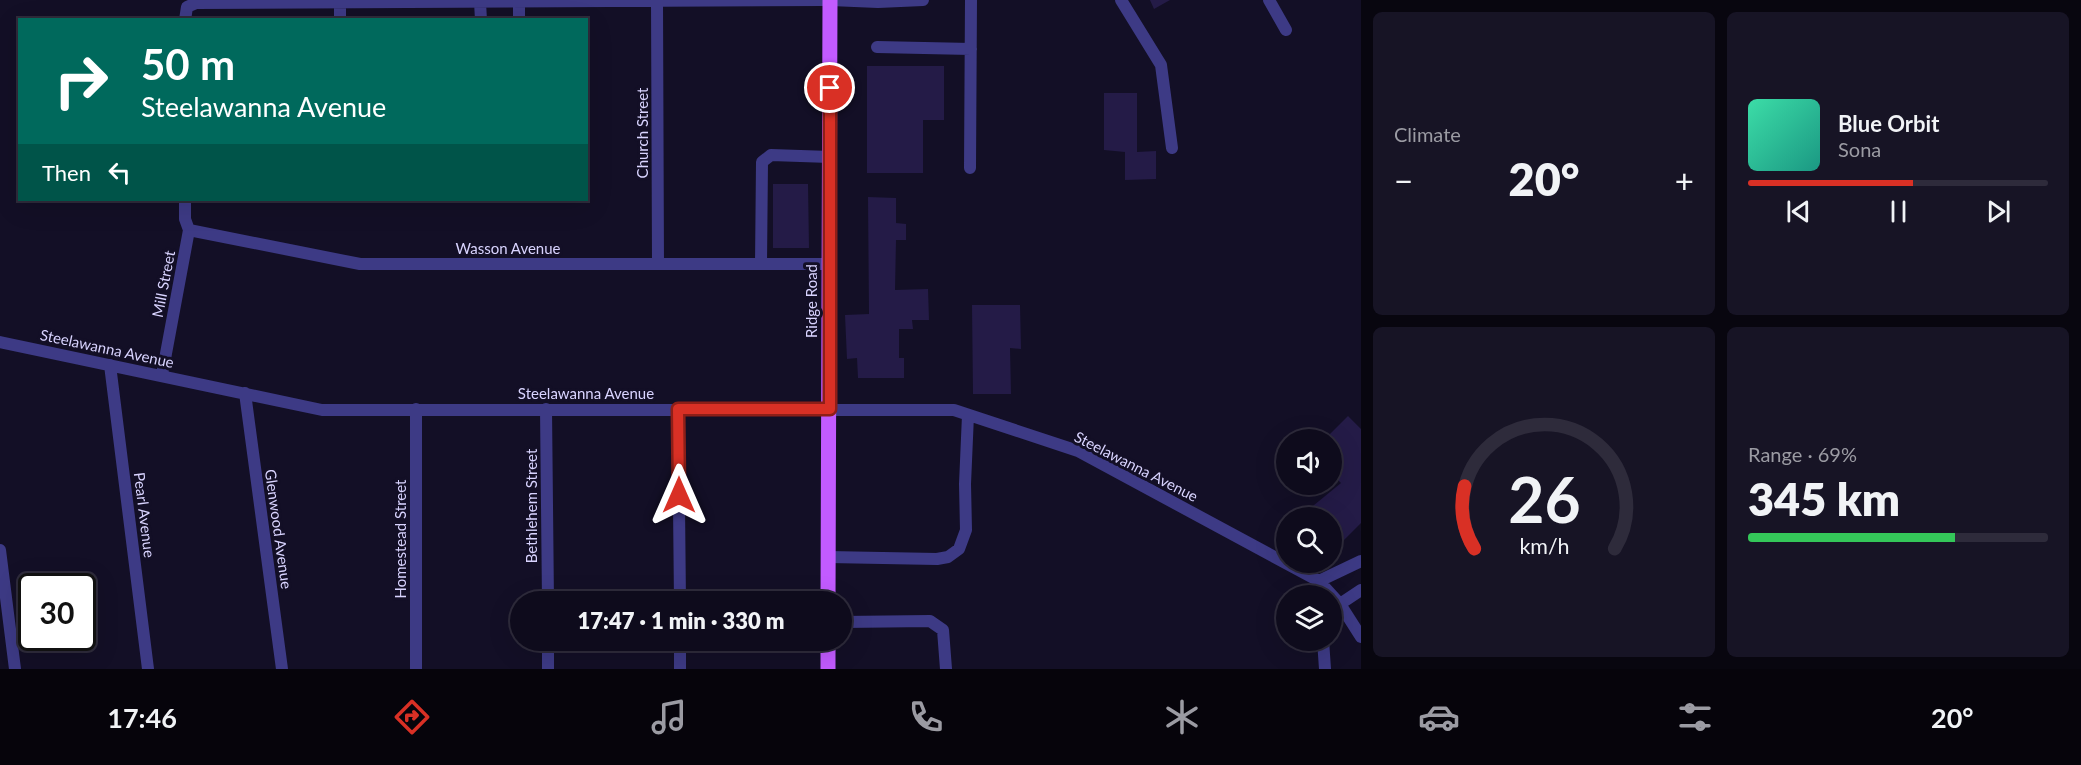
<!DOCTYPE html>
<html lang="en">
<head>
<meta charset="utf-8">
<style>
	body { margin:0; font-family:Lato,sans-serif; background:#171425; color:#f1f3f6; height:100vh; display:flex; flex-direction:column; font-size:22px; white-space:nowrap }
	* { box-sizing:border-box; margin:0 }
	p { font-size:20px; color:#9b9ba3 }
	.icon { flex:none; width:33px; height:33px; fill:none; stroke:currentColor; stroke-width:2; stroke-linecap:round; stroke-linejoin:round }
	.map { position:relative; flex:1; overflow:hidden }
	.sheet { display:flex; flex-direction:column; gap:12px; padding:12px; background:#08060f; width:720px }
	.sheet>* { flex:none }
	.hud { position:absolute; left:18px; top:18px; width:570px; height:183px; border-radius:0px; box-shadow:0 6px 24px #0002,0 0 0 2px #2e2b3b; background:#00695c; color:#fff; overflow:hidden }
	.fabs { position:absolute; left:1276px; top:429px; display:grid; gap:12px }
	.fabs a { display:grid; place-items:center; width:66px; height:66px; border-radius:50%; background:#0e0b1c; box-shadow:0 6px 24px #0002,0 0 0 2px #2e2b3b; font-size:30px }
	.speed { position:absolute; left:18px; top:573px; display:flex; gap:12px; font-size:30px; font-weight:700; text-align:center }
	.speed>* { display:grid; place-content:center; width:78px; height:78px; border-radius:50%; background:#0e0b1c; box-shadow:0 6px 24px #0002,0 0 0 2px #2e2b3b; line-height:1 }
	.speed .limit { border:3px solid #111; border-radius:9px; background:#fff; color:#111 }
	.pin { position:absolute; display:grid; place-items:center; width:51px; height:51px; color:#fff; margin:-26px; border:3px solid #fff; border-radius:50%; box-shadow:0 2px 6px #0007 }
	.me { position:absolute; width:66px; margin:-33px; rotate:0deg; stroke-linejoin:round; filter:drop-shadow(0 0 4px #0008) }
	.turn { display:flex; align-items:center; gap:21px; height:126px; padding:0 24px; font-size:27px }
	.turn .icon { width:78px; height:78px; stroke-width:2.5 }
	.turn b { display:block; font-size:42px; line-height:51px }
	.then { display:flex; align-items:center; height:57px; padding:0 24px; background:#0003; gap:12px; font-size:22px }
	.big { font-size:45px; font-weight:800; line-height:1.1 }
	.sheet .card { flex:1; display:flex; flex-direction:column; justify-content:center; gap:9px; min-width:0; padding:0 21px; border-radius:9px; background:#171425 }
	.sheet .dial { align-items:center; gap:0 }
	.dial svg { height:156px; overflow:visible; fill:none; stroke:#2e2b3b; stroke-width:7; stroke-linecap:round; text-anchor:middle }
	.dial text { fill:#f1f3f6; stroke:none }
	.song { display:flex; align-items:center; gap:18px }
	.cover { width:72px; height:72px; border-radius:9px; background:linear-gradient(135deg,hsl(160 70% 55%),hsl(170 70% 35%)) }
	.played { height:6px; border-radius:3px; background:linear-gradient(90deg,#d93025 55%,#2e2b3b 55%) }
	.keys { display:flex; justify-content:space-around; direction:ltr }
	.heat { display:flex; justify-content:space-between; align-items:center; font-size:33px; direction:ltr }
	.charge { height:9px; border-radius:4px; background:linear-gradient(90deg,#34c759 69%,#2e2b3b 0) }
	.sheet .tiles { flex:1; display:grid; gap:12px; grid-template-columns:repeat(2,1fr) }
	.trip { position:absolute; left:510px; top:591px; width:342px; height:60px; border-radius:30px; background:#0e0b1c; box-shadow:0 6px 24px #0002,0 0 0 2px #2e2b3b; font-weight:800; line-height:60px; text-align:center }
	.tab-bar { display:flex; height:96px; justify-content:space-around; align-items:center; background:#06040b; color:#9b9ba3 }
	.tab-bar .icon { width:42px; height:42px }
	.tab-bar .current { color:#d93025 }
	.tab-bar b { font-size:27px; color:#f1f3f6 }
	main { display:flex; flex:1; min-height:0 }
	.map>svg:first-child { display:block }
</style>
</head>
<body>
<main>
<div class="map">
<svg width="1361" height="669" viewBox="0 0 1361 669">
	<rect width="100%" height="100%" fill="#130f26"/>
	<path fill="#241b47" d="M1150 0H1170L1154 9Z
		M867 66H944V120H923V173H867Z
		M1104 93H1137V152L1156 151V179L1125 180V152L1104 150Z
		M773 184H808L809 248H773Z
		M868 197 896 198V223L906 224V240H896L895 290 928 289 929 320H912L913 329H899V358H904V378H858L857 358 847 359 845 315 869 314Z
		M972 305H1020L1021 349 1010 348 1011 394H973Z
		M1348 416 1361 429V523L1341 543 1332 534V518H1316L1308 510 1341 483 1332 474V440H1324Z"/>
	<g fill="none" stroke-linecap="round" stroke-linejoin="round">
		<path stroke="#3d3a85" stroke-width="12" d="M831 0 878 2 923 0
			M1121 0 1161 65 1172 148
			M1269 0 1286 30
			M340 2V20
			M480 2 481 20
			M519 2V20
			M657 2 658 264
			M185 20 187 7 196 3 823 0
			M877 47 971 49
			M970 168 971 0
			M189 230 360 264H830
			M761 264 762 162 771 155 830 157
			M0 342 322 410H954L1078 451 1319 581 1340 604 1332 614
			M110 365 148 669
			M162 375 189 230 185 219V200
			M245 393 282 669
			M416 409V669
			M546 409 548 602
			M678 409 680 602
			M0 550 15 669
			M828 557 937 559 948 557 959 549 966 530 965 484 968 415
			M1319 581 1361 561
			M1361 590 1340 604 1361 637
			M842 622 930 621 943 630 946 669
			M548 640V669
			M680 640V669
			M1323 640 1325 669"/>
		<path stroke="#c25bff" stroke-width="15" d="M828 602 830 0
			M828 669V640"/>
	</g>
	<g fill="none" stroke-linecap="round" stroke-linejoin="round">
		<g stroke="#8d1f18" stroke-width="15">
			<path id="route" d="M679 495 678 409H830V88"/>
		</g>
		<use href="#route" stroke="#d93025" stroke-width="10"/>
	</g>
	<g text-anchor="middle" stroke-width="6" stroke-linejoin="round" paint-order="stroke">
		<g font-size="15" fill="#d9d4ff" stroke="#130f26">
			<text transform="translate(643 133) rotate(-90)" y="5">Church Street</text>
			<text x="508" y="254">Wasson Avenue</text>
			<text transform="translate(164 284) rotate(-79)" y="5">Mill Street</text>
			<text transform="translate(812 301) rotate(-90)" y="5">Ridge Road</text>
			<text transform="translate(107 349) rotate(12)" y="5">Steelawanna Avenue</text>
			<text x="586" y="399">Steelawanna Avenue</text>
			<text transform="translate(1136 467) rotate(27)" y="5">Steelawanna Avenue</text>
			<text transform="translate(532 506) rotate(-90)" y="5">Bethlehem Street</text>
			<text transform="translate(144 515) rotate(83)" y="5">Pearl Avenue</text>
			<text transform="translate(278 529) rotate(82)" y="5">Glenwood Avenue</text>
			<text transform="translate(401 539) rotate(-90)" y="5">Homestead Street</text>
		</g>
	</g>
</svg>
<div class="fabs">
<a><svg class="icon" aria-label="sound" viewBox="0 0 24 24"><path d="M4 9h4l5-4v14l-5-4H4zM17 9q2 3 0 6"/></svg></a>
<a><svg class="icon" aria-label="search" viewBox="0 0 24 24"><circle cx="10" cy="10" r="6"/><path d="M15 15l6 6"/></svg></a>
<a><svg class="icon" aria-label="layers" viewBox="0 0 24 24"><path d="M12 4l9 5-9 5-9-5zM3 14l9 5 9-5"/></svg></a>
</div>
<div class="speed"><div class="limit">30</div></div>
<div class="pin" style="left:830px;top:88px;background:#d93025"><svg class="icon" aria-label="arrive" viewBox="0 0 24 24"><path d="M6 21V4h12l-3 4 3 4H6"/></svg></div>
<svg class="me" style="left:679px;top:495px" viewBox="-20 -20 40 40"><path d="M0-17L14 15 0 8-14 15z" fill="#d93025" stroke="#fff" stroke-width="4"/></svg>
<div class="trip">17:47 · 1 min · 330 m</div>
<div class="hud">
<div class="turn"><svg class="icon" aria-label="right" viewBox="0 0 24 24"><path d="M7 20v-9h11M14 6l5 5-5 5"/></svg><div><b>50 m</b>Steelawanna Avenue</div></div>
<div class="then">Then<svg class="icon" aria-label="left" viewBox="0 0 24 24"><path d="M17 20v-9H6M10 6l-5 5 5 5"/></svg></div>
</div>
</div>
<section class="sheet">
<div class="tiles">
<div class="card"><p>Climate</p>
<div class="heat"><a>−</a><b class="big">20°</b><a>+</a></div>
</div>
<div class="card">
<div class="song"><i class="cover"></i><div><b>Blue Orbit</b><p>Sona</p></div></div>
<div class="played"></div>
<div class="keys"><svg class="icon" aria-label="previous" viewBox="0 0 24 24"><path d="M18 5L8 12l10 7zM5 5v14"/></svg><svg class="icon" aria-label="pause" viewBox="0 0 24 24"><path d="M8 5v14M16 5v14"/></svg><svg class="icon" aria-label="next" viewBox="0 0 24 24"><path d="M6 5l10 7-10 7zM19 5v14"/></svg></div>
</div>
<div class="card dial"><svg viewBox="0 0 100 80">
<path d="M14 69A42 42 0 1 1 86 69"/>
<path d="M14 69A42 42 0 0 1 9 37" stroke="#d93025"/>
<text x="50" y="56" font-size="32" font-weight="700">26</text>
<text x="50" y="72" font-size="11">km/h</text>
</svg></div>
<div class="card"><p>Range · 69%</p><b class="big">345 km</b><div class="charge"></div></div>
</div>
</section>
</main>
<nav class="tab-bar">
<b>17:46</b>
<svg class="icon current" aria-label="directions" viewBox="0 0 24 24"><path d="M12 3l9 9-9 9-9-9zM9 14v-3h6M13 9l2 2-2 2"/></svg>
<svg class="icon" aria-label="music" viewBox="0 0 24 24"><path d="M9 18V5l10-2v13"/><circle cx="6" cy="18" r="3"/><circle cx="16" cy="16" r="3"/></svg>
<svg class="icon" aria-label="phone" viewBox="0 0 24 24"><path d="M5 4h4l2 5-3 2q2 4 5 5l2-3 5 2v4C11 20 4 13 5 4z"/></svg>
<svg class="icon" aria-label="climate" viewBox="0 0 24 24"><path d="M12 3v18M4 7l16 10M4 17L20 7"/></svg>
<svg class="icon" aria-label="car" viewBox="0 0 24 24"><path d="M5 17H2v-5l4-1 3-4h7l3 4 3 1v5h-3M9 17h6M6 11h13"/><circle cx="7" cy="17" r="2"/><circle cx="17" cy="17" r="2"/></svg>
<svg class="icon" aria-label="filters" viewBox="0 0 24 24"><path d="M4 7h16M4 17h16"/><circle cx="9" cy="7" r="2"/><circle cx="15" cy="17" r="2"/></svg>
<b>20°</b>
</nav>
</body>
</html>
